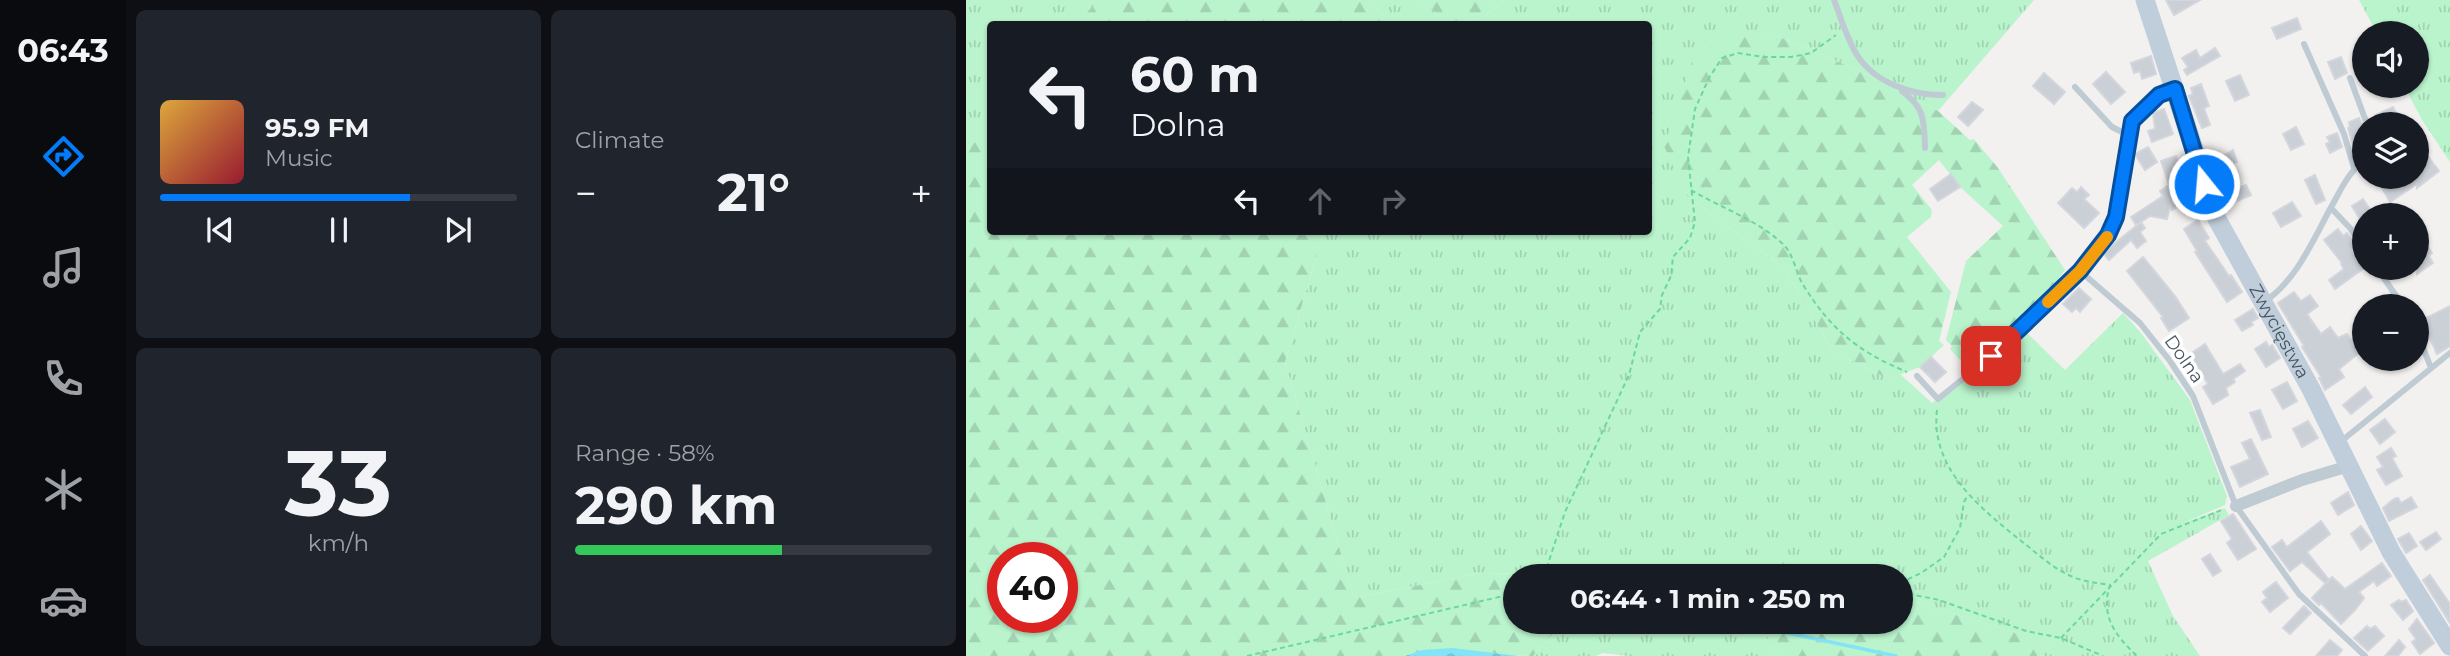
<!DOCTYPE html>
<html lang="en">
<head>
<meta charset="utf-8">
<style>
	body { margin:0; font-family:Montserrat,sans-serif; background:#20242c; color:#f1f3f6; height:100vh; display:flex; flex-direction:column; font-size:26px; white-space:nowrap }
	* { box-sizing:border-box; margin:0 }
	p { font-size:23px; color:#9ea1a6 }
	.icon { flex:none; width:38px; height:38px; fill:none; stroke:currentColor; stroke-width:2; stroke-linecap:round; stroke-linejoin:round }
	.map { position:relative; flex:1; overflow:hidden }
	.panel { display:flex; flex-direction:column; gap:10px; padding:10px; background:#0d0f14; width:840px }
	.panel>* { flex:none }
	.hud { position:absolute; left:21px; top:21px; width:665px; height:214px; border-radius:7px; box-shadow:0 2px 5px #0004; background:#171b24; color:#f1f3f6; overflow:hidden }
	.fabs { position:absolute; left:1386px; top:21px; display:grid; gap:14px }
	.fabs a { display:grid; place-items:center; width:77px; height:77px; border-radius:50%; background:#171b24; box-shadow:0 2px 5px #0004; font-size:35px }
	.speed { position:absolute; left:21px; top:542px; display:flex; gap:14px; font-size:35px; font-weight:700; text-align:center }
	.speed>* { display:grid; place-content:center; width:91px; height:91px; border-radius:50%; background:#171b24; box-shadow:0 2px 5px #0004; line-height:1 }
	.speed .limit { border:10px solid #d22; background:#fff; color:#111 }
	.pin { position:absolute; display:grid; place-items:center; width:60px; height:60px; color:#fff; margin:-30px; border-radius:14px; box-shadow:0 4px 10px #0006 }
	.me { position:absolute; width:77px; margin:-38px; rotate:343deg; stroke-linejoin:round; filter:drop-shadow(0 0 5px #0008) }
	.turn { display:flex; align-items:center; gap:24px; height:147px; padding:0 28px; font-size:32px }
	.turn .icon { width:91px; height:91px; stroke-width:2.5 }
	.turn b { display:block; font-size:49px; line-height:60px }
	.lanes { display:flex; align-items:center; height:66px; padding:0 28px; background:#0003; justify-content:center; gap:35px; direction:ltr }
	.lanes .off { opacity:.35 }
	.big { font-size:52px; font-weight:700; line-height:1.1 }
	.panel .tile { flex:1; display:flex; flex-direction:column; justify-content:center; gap:10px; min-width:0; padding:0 24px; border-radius:10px; background:#20242c }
	.panel .dial { align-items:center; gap:0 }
	.dial b { font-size:91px; line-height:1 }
	.song { display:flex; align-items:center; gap:21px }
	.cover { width:84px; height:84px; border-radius:10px; background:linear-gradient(135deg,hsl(40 70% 55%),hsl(350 70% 35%)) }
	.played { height:7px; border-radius:4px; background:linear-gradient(90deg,#047bf8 70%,#363941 70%) }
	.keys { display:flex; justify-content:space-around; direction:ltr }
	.heat { display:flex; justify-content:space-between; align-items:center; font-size:38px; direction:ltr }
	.charge { height:10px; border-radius:5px; background:linear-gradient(90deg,#34c759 58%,#363941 0) }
	.panel .tiles { flex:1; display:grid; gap:10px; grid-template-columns:repeat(2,1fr) }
	.trip { position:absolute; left:537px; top:564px; width:410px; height:70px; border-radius:35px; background:#171b24; box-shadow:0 2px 5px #0004; font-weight:700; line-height:70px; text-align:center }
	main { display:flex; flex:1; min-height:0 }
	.dock { display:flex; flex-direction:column; width:126px; justify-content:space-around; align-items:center; background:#090b0e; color:#9ea1a6 }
	.dock .icon { width:49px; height:49px }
	.dock .selected { color:#047bf8 }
	.dock b { font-size:32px; color:#f1f3f6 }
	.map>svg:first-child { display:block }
</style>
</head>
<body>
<main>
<nav class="dock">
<b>06:43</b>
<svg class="icon selected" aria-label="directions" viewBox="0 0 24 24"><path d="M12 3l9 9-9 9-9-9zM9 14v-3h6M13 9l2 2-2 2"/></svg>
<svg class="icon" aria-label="music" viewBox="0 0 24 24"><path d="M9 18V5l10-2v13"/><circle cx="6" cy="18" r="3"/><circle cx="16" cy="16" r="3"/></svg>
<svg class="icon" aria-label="phone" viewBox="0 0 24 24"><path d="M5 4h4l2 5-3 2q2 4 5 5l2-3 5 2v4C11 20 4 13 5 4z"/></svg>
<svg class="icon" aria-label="climate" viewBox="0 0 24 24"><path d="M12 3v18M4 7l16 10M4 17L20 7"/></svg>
<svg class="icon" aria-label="car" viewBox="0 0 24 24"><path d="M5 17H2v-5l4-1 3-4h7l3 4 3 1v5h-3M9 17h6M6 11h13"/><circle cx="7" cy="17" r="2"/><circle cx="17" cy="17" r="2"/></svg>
</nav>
<section class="panel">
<div class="tiles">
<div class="tile">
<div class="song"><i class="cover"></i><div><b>95.9 FM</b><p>Music</p></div></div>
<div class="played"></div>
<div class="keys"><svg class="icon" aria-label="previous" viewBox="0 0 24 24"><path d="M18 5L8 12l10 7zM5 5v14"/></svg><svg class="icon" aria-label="pause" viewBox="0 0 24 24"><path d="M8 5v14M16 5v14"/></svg><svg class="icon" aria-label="next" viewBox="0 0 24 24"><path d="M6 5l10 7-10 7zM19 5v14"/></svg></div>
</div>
<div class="tile"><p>Climate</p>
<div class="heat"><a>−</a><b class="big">21°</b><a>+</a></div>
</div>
<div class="tile dial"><b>33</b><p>km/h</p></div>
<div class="tile"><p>Range · 58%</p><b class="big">290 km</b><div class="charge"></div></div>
</div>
</section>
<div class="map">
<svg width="1484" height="656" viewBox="0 0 1484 656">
	<defs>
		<pattern id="grass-tufts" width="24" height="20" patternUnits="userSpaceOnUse" patternTransform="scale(1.75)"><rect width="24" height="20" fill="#baf4cd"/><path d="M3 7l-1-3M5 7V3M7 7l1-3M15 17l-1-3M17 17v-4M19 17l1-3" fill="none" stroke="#a1d3b3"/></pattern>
		<pattern id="forest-firs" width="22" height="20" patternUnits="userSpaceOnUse" patternTransform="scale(1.75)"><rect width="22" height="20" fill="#baf4cd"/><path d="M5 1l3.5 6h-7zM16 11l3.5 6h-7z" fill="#a1d3b3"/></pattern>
		<pattern id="water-ripples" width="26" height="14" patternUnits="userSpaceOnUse" patternTransform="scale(1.75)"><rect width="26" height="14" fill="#82e4f6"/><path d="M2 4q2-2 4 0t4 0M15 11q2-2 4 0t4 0" fill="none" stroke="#6cbccb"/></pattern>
	</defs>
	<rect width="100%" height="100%" fill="#f3f0f0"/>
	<path fill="url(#grass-tufts)" d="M0 0H126L125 8 110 24H24V134L0 147Z
		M404 0H456L482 24 517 18 538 0H1068L972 111 898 73 814 37 766 33 720 195 818 268 867 351 922 379 934 374 966 403 1057 329 1099 370 1157 313 1175 333 1224 400 1261 496 1259 505 1217 523 1259 508 1263 515 1182 561 1207 616 1234 656H1076L1086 644 935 598 934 576H860L816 563 813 576 514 573 388 598 319 362 358 231H682V24H426L404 3Z
		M1393 0H1484V162L1456 120 1438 86H1451V33H1411Z
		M598 621H805L801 643 812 656H662L637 653 630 656H567Z"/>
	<path fill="url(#forest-firs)" fill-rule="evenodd" d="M126 0H404V3L426 24H110L125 8Z
		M456 0H538L517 18 482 24Z
		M766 32 814 37 898 73 972 111 1004 140 1008 139 1032 168 1099 270 1077 300 997 363 984 349 986 346 980 340 1000 261 1037 226 994 187 973 160 946 185 966 210 965 217 941 237 985 292 973 341 978 345 954 367 922 379 867 351 818 268 720 195 698 146 726 61Z
		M24 134V231H358L319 362 388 598 514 573 627 575 550 576V621H598L567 656C521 656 485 641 439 656H0V147ZM37 558H96V618H37Z
		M816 562 860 576H813Z
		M935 598 1087 644 1076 656H812L801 643 805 621H934Z"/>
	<path fill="url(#water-ripples)" d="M487 648 554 656H439L456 650Z"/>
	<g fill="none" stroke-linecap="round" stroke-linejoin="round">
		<path stroke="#82e4f6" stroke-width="3.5" d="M674 622 789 626 930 656"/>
	</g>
	<path fill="#cbd0d6" stroke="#d3d6dc" stroke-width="2" d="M1200 0H1234L1208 15Z
		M1331 18 1335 29 1311 39 1306 28Z
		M1249 48 1254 56 1221 75 1218 70 1222 67 1216 58 1230 50 1234 58Z
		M1185 56 1190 74 1176 79 1174 71 1168 73 1165 63Z
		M1375 57 1381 73 1369 79 1362 62Z
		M1140 72 1159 92 1145 104 1127 84Z
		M1078 73 1099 92 1088 104 1067 86Z
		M1274 75 1283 95 1269 101 1260 81Z
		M1235 84 1243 106 1238 108 1244 125 1236 128 1223 96 1227 94 1225 88Z
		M1006 102 1017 110 1002 126 992 117Z
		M1427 107 1435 124H1414L1410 115Z
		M1198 109 1207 134 1186 142 1182 131 1189 129 1187 113Z
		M1393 118 1398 129V138L1386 142 1382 128 1384 127 1383 122Z
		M1330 127 1338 144 1325 150 1317 134Z
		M1371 133 1376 147 1364 153 1360 144 1364 142 1361 137Z
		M1182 147 1191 162 1179 170 1169 154Z
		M1267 150 1271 162 1260 166 1264 180 1252 184 1246 163Z
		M1461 155 1473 171 1451 188V184L1424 202 1412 181 1418 177H1451V162Z
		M1210 156 1215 172H1213L1231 204 1218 212 1214 205 1206 210 1204 206 1201 219 1184 216 1170 225 1165 217 1197 196 1194 191 1203 185 1195 161Z
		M985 174 994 187 972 201 964 189Z
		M1349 175 1359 200 1350 204 1339 180Z
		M1280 185 1285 195 1269 202 1265 191Z
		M1115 187 1123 195 1118 199 1133 213 1118 228 1092 203 1106 188 1111 192Z
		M1397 199 1407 214 1398 215V219L1395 221 1386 206Z
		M1326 202 1335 216 1315 227 1307 213Z
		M1232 220 1243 238 1239 241 1263 276 1265 275 1276 292 1261 302 1229 252 1231 251 1218 229Z
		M1175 222 1179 228 1174 232 1180 241 1171 248 1165 240 1143 260 1137 253Z
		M1372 229 1377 236 1381 233 1389 245 1384 249 1398 268 1369 289 1363 280 1378 269 1375 264 1376 263 1358 240Z
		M1457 239 1466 253 1463 256 1467 263 1451 274V243Z
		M1177 257 1209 296 1223 318 1203 331 1195 318 1197 317 1161 271Z
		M1113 288 1125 299 1114 312 1110 308 1106 312 1097 304Z
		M1328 292 1335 301 1344 295 1352 306 1341 314 1355 334 1364 327 1372 338 1381 334 1393 353 1373 369 1378 377 1359 390 1353 378 1355 377 1336 347 1338 346 1312 303Z
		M1484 306V346L1471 354 1456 320Z
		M1287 309 1292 318 1285 322 1287 325 1276 331 1269 320Z
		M1300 342 1303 347 1306 345 1314 358 1300 367 1289 349Z
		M1239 344 1257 374 1274 364 1279 371 1267 379 1269 382 1260 388 1262 395 1247 404 1237 387 1242 384 1224 354Z
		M965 357 980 372 969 382 954 367Z
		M1321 382 1331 401 1317 409 1306 390Z
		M1399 387 1406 397 1385 414 1377 405Z
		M1294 410 1305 437 1296 440 1284 413Z
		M1419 419 1429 432 1414 444 1404 430Z
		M1342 421 1352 438 1336 447 1327 429Z
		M1285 439 1302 474 1274 487 1265 467 1284 459 1276 443Z
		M1425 448 1430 456 1426 458 1436 476 1420 485 1411 470 1417 467 1411 457Z
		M1382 492 1388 505 1372 515 1365 503Z
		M1445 497 1451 507 1423 521 1417 508 1428 499 1432 498 1435 503Z
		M1267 514 1290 549 1272 560 1261 543 1266 539 1255 521Z
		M1355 521 1364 534 1341 552 1363 580 1359 583 1336 562 1324 571 1306 547 1316 540 1321 547Z
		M1395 526 1406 541 1395 550 1385 534Z
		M1470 532 1475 539 1460 550 1454 542Z
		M1443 533 1451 546 1440 553 1432 539Z
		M1244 554 1255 571 1247 576 1236 559Z
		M1416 563 1425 576 1411 586 1408 581 1393 592 1398 598 1389 610 1375 624 1355 603 1353 605 1346 598 1366 577 1379 589Z
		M1464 575 1484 604V623L1457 580Z
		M1310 582 1322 598 1304 612 1296 602 1301 598 1297 592Z
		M1433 600 1435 602 1440 600 1447 611 1437 620 1425 605Z
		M1338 606 1345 613 1324 634 1317 628Z
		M1451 619 1468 643 1454 654 1446 642 1450 639 1443 629Z
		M1401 626 1404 629 1409 626 1418 636 1402 651 1388 638Z
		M1364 640 1376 650 1371 656H1350Z
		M1433 640 1439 647 1432 656H1419Z"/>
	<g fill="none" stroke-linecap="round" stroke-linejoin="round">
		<path stroke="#6dd79d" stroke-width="2" stroke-dasharray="5 3.5" stroke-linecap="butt" d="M725 190C755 208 792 220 818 245 827 254 830 272 836 283 865 330 891 351 941 372
			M971 410C964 468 1014 508 1054 540 1071 553 1087 569 1107 577 1119 582 1131 583 1144 585 1134 616 1149 635 1171 656
			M578 576 599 512 663 375 674 332 694 309 696 295 705 276 707 257 724 238 729 222 722 157 729 109 743 78 756 58 772 53 798 57H825L845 53 870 35
			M826 576H841
			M934 583 955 573 978 557 994 528 998 502 1002 495
			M934 592 973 600 1060 631 1095 638 1137 656
			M1095 638 1195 534 1258 509
			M281 656 550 593"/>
		<path stroke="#bfcbd3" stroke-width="6" d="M868 0C875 18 881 39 891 55 909 83 945 95 977 95
			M1338 44 1378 134 1388 168
			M1384 78 1401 124
			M1109 87 1146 127 1164 136
			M1207 90 1193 95 1166 121 1150 217 1142 235 1114 271 1174 323 1204 361 1227 396 1270 506 1333 594 1399 656
			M936 91C959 108 958 120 959 148
			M1365 208 1384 228 1398 248
			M1411 268 1437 306
			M1298 302C1329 282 1347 241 1364 209 1375 190 1381 174 1398 160
			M1451 332 1465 368
			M951 376 972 399 1025 356 1114 271
			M1373 443 1484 353"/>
		<path stroke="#bfcbd3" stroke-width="12" d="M1270 506 1336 480 1383 466"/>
		<path stroke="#c0cedb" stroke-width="19" id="s1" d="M1179 0 1251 219 1345 389 1425 552 1484 646"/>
	</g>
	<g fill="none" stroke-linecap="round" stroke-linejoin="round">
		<g stroke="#0350a1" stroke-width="18">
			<path id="route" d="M1025 356 1114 271 1142 235 1150 217 1166 121 1193 95 1209 89 1238 184"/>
		</g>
		<use href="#route" stroke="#047bf8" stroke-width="12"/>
		<path stroke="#f59e0b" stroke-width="12" d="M1082 302 1114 271 1141 237"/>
	</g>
	<g text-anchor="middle" stroke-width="7" stroke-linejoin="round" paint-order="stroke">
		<g font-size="18" fill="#455560" stroke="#fff">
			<text dy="6" stroke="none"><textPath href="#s1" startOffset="359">Zwycięstwa</textPath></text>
			<text transform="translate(1218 359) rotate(55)" y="6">Dolna</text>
		</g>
	</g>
</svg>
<div class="fabs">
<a><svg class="icon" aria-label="sound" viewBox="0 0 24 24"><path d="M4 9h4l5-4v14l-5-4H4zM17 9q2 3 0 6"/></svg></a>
<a><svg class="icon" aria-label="layers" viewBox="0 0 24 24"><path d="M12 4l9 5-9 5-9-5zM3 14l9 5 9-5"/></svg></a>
<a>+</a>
<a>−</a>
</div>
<div class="speed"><div class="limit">40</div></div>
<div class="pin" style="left:1025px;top:356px;background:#d93025"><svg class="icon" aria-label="arrive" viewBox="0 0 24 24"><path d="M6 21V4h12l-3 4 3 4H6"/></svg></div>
<svg class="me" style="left:1238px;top:184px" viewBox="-20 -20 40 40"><circle r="17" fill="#047bf8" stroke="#fff" stroke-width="3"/><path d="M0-11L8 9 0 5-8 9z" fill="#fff"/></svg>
<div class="trip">06:44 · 1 min · 250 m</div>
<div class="hud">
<div class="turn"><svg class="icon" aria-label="left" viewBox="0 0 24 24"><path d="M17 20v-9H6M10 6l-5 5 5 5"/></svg><div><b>60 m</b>Dolna</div></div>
<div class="lanes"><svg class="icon" aria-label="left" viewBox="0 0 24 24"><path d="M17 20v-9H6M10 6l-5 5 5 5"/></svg><svg class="icon off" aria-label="ahead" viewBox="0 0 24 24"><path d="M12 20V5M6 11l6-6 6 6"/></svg><svg class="icon off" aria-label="right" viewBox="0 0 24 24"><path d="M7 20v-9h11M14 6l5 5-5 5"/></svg></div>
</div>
</div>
</main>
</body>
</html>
